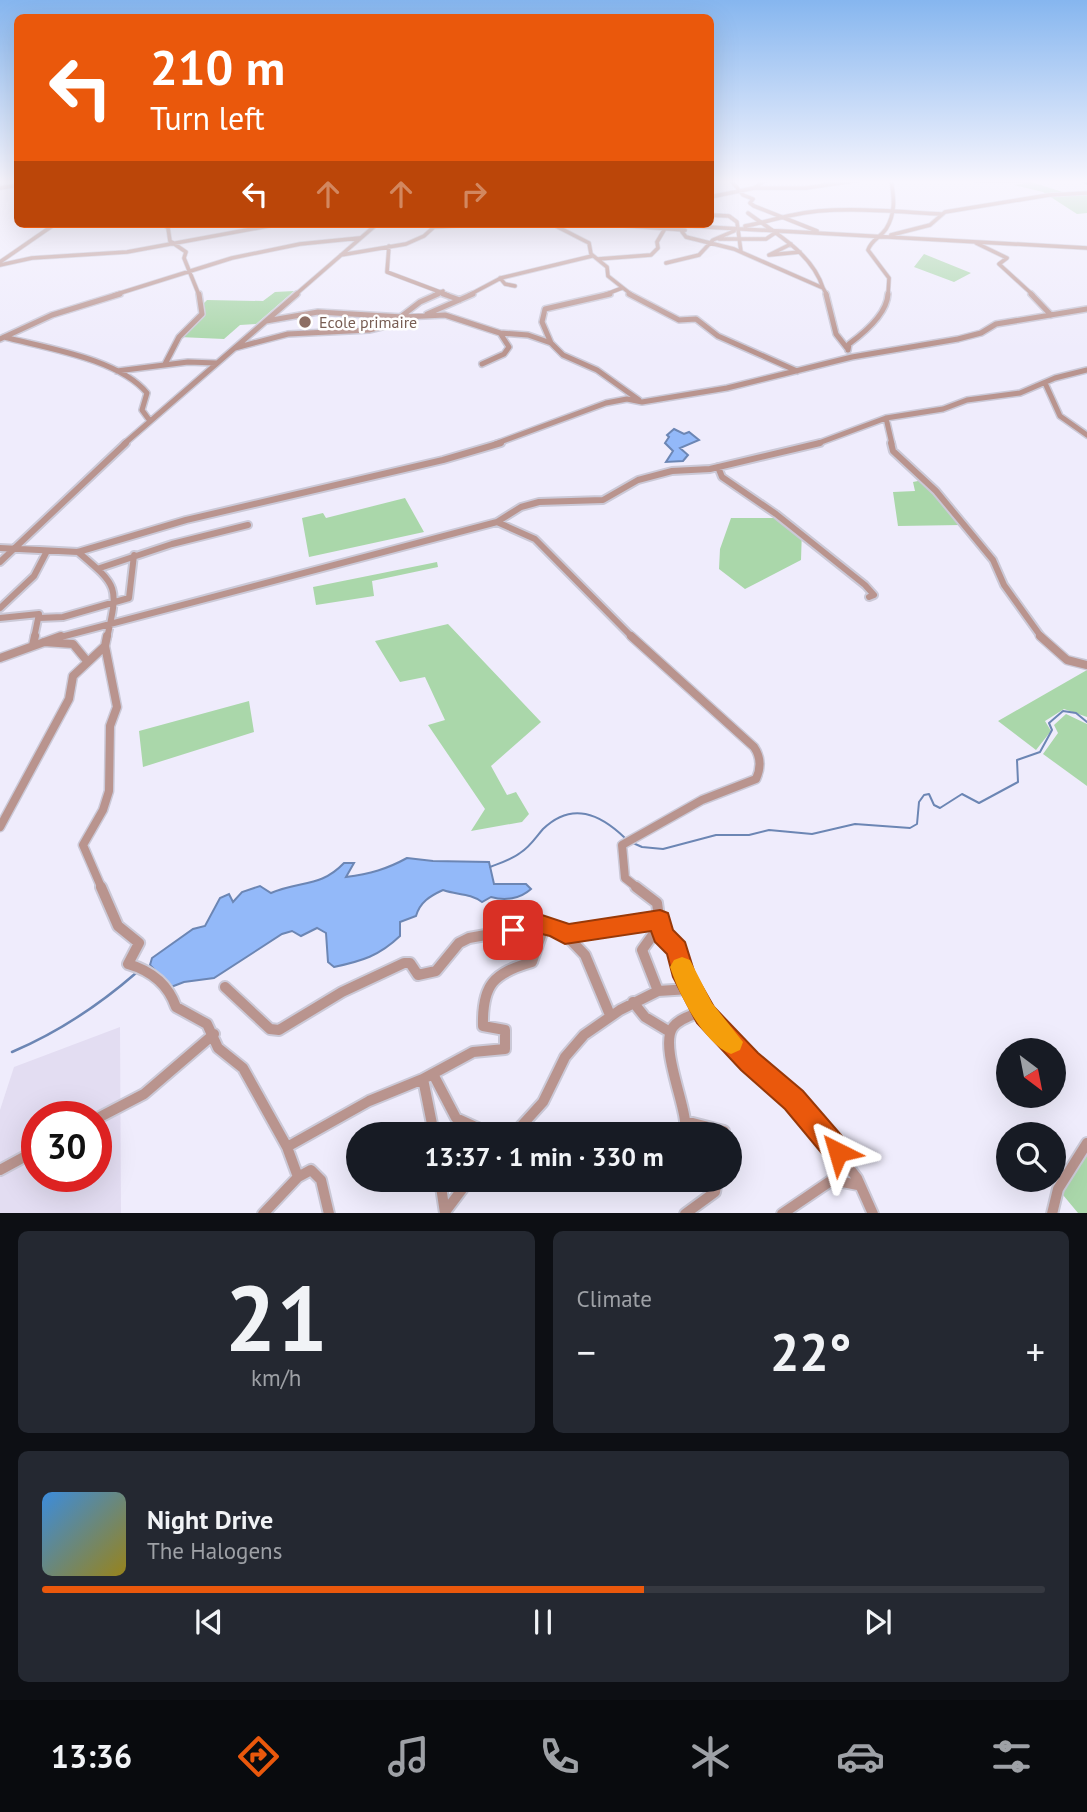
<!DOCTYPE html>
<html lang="en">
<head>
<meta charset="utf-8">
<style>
	body { margin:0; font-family:"PT Sans",sans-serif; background:#242831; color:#f1f3f6; height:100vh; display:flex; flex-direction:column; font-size:26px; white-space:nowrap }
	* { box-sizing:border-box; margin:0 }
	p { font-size:23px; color:#9ea1a6 }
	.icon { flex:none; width:38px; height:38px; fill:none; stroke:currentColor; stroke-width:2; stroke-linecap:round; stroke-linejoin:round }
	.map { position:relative; height:1213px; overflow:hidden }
	.panel { display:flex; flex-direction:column; gap:18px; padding:18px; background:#0d0f14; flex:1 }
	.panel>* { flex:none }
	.banner { position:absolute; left:14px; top:14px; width:700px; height:214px; border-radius:10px; box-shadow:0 7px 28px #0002; background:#ea580c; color:#fff; overflow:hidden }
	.needle { width:46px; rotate:148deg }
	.fabs { position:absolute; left:996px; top:1038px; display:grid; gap:14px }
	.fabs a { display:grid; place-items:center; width:70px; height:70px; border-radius:50%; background:#171b24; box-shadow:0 7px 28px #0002; font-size:35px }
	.speed { position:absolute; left:21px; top:1101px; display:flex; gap:14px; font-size:35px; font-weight:700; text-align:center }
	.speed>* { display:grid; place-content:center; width:91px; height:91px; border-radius:50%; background:#171b24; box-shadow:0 7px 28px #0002; line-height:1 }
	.speed .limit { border:10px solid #d22; background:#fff; color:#111 }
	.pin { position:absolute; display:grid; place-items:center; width:60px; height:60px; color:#fff; margin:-30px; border-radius:14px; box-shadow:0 4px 10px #0006 }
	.me { position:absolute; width:77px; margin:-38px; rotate:320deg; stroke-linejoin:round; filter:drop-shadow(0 0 5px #0008) }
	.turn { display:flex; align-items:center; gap:24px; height:147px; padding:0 21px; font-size:32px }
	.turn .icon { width:91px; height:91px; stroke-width:2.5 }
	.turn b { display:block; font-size:49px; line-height:60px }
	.lanes { display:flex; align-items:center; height:66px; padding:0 21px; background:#0003; justify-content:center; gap:35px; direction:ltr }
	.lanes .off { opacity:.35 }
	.big { font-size:52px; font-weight:600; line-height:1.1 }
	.panel .widget { flex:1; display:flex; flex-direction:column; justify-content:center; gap:10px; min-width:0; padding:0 24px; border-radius:10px; background:#242831 }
	.panel .dial { align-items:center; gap:0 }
	.dial b { font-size:91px; line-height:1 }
	.song { display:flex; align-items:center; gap:21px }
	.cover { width:84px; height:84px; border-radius:10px; background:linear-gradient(135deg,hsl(210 70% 55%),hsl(50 70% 35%)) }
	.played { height:7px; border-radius:4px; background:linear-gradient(90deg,#ea580c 60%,#363941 60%) }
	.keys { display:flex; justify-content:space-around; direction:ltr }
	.heat { display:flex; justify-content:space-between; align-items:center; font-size:38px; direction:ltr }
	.panel .tiles { flex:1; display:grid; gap:18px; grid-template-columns:1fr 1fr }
	.widget:last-child { grid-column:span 2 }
	.trip { position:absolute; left:346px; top:1122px; width:396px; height:70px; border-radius:35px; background:#171b24; box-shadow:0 7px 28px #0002; font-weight:600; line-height:70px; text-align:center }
	.dock { display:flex; height:112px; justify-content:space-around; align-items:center; background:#090b0e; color:#9ea1a6 }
	.dock .icon { width:49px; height:49px }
	.dock .active { color:#ea580c }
	.dock b { font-size:32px; color:#f1f3f6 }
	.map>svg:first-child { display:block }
</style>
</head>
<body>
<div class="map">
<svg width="1087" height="1214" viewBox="0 0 1087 1214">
	<rect width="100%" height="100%" fill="#efecfc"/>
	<path fill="#e3ddf2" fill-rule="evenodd" d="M120 1027 121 1213 0 1214V1110L14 1067ZM37 1116H96V1176H37Z"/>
	<path fill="#aad7aa" d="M1031 182 1066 193H1087V213L1077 214 1043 192 1014 185Z
		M924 254 971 273 954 282 914 267Z
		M294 291 256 324 240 325 224 339 179 337 202 315 201 306 207 300 263 301 275 292Z
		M923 480 961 525 898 526 893 492 915 491 913 482Z
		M405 498 424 532 309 557 302 518 323 513 326 518Z
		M731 518H787L802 529 801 560 745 589 719 569 720 549Z
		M437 562 438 567 372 581 374 596 316 605 313 587Z
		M448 624 541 722 491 766 507 795 516 792 529 814 522 822 471 831 485 809 428 725 445 720 425 677 400 682 375 641Z
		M1087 670V717L1064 709 1045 721 1051 731 1036 750 998 721Z
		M249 701 254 732 143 767 139 731Z
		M1066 714 1087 724V786L1043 754 1058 733 1054 725Z
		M1087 1143V1213H1078L1058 1189Z"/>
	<path fill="#93b9f9" stroke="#6c86b4" stroke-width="2" d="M674 429 684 434 689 432 699 440 680 448 688 455 683 461 666 462 673 451 665 443 669 437 667 435Z
		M407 858 433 861 489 862 494 884H526L531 889C520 899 505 901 491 897L482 902C470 893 457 895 443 890 430 896 420 902 416 916L400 922V936C379 956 362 961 334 967L328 962 326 933 317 928 301 936 292 931 282 934 214 978 184 982 171 987 150 965 152 958 193 929 205 926 220 898 229 894 233 902 242 892 260 886 271 893C301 880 320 888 344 863H354L346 877C370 874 387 869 407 858Z"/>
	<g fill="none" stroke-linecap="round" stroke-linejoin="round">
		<path stroke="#6c86b4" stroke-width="2" d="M1081 180 1087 184
			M633 843 642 847 663 849 716 835H749L769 830 812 834 855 824 910 828 917 824 919 802 924 795 929 794 934 805 940 808 962 794 979 803 1018 782 1017 760 1040 752 1052 730 1049 723 1063 711 1076 713 1087 722
			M490 867C500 863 511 860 520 853 530 847 536 837 543 829 572 801 600 814 625 838"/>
		<path stroke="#6c86b4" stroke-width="2.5" d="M12 1052C59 1032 98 1006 136 973"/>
		<g stroke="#cbc9d7" stroke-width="5">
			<path id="minor-far4" d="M731 180 743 195 753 199 750 203 754 206 817 231
				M974 180 1030 181
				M0 188 18 185
				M754 188H806L859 180
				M710 197 754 188 766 180
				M748 213C776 234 812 253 823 288
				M710 215 729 216 737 222 741 252
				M163 224 168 228 170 241 186 252 184 258 199 295
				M361 224H408
				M552 224 589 243 591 254 607 267 608 276 632 295
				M602 224 685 230
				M652 224 1087 248
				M677 225 686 237 734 249 823 288 827 295
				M745 226C762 223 777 218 793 215 835 205 898 212 941 214
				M891 235 930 225 945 212 1049 195 1087 193
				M719 239H766L775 233
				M976 243 1007 258 999 264 1033 295
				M389 246 387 272 448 295
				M341 255 406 244 424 236 434 227 491 224
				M769 255 800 252
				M769 255 791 244
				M598 259 651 255 658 248 657 242 667 225
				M0 262 55 224
				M666 263 699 255 713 240 734 231
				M0 265 32 258 127 252 279 224
				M500 278 505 284 515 286
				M114 295 232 258 300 244 360 238
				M295 295 377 224
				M434 295 443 291
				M469 295 501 278 592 256
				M604 295 622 288
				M888 295 889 278 868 250C872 239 880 238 886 229 896 213 894 197 891 180"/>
		</g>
		<g stroke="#cbc9d7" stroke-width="8">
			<path id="minor-far3" d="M443 294 460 300
				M629 294 679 320 696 319 718 336 797 371
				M826 294 836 334 847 348
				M1031 294 1051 315
				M427 314 473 294
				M266 321 318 312 403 317 445 315 500 333 509 347 504 354 482 364
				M500 333 528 335 551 343 563 355 597 370 639 400
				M4 337C46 348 119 359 147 393L142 410 150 421
				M0 339 52 315 120 294
				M551 343 542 322 545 309 610 294
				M235 348 288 334 369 330 390 325 420 302 438 294
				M848 350 849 344C864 333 887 314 888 294
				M165 364 179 337 202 314 199 294
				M117 371 188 362 216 363
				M1045 383 1060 416 1087 435
				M886 418 892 444
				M124 444 297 294
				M495 444 606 403 627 399 642 402 727 388 852 357 958 339 981 333 996 324 1087 309
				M816 444 886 418 943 409 967 400 1020 393 1055 378 1087 370"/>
		</g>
		<g stroke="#cbc9d7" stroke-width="10">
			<path id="minor-far2" d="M891 443 893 451 936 491 993 560 1004 585 1042 638
				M718 467 722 477 776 514 865 585 874 595 869 597
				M497 522 535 539 633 638
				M0 548 78 552 186 520 443 460 501 443
				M78 552C118 586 119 586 107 638
				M0 562 126 443
				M100 568 172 544 248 525
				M0 608 34 576 47 551
				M0 618 39 614 34 638
				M39 618 63 617 129 598 134 555
				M57 638 497 522 521 507 539 502 603 500 638 480 672 471 710 469 820 443"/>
		</g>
		<g stroke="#cbc9d7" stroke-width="11">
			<path id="minor-far1" d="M631 636 754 747C761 757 761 768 756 779L702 800 622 845 625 878 639 889
				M1040 636 1067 660 1087 665
				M44 642 73 644 87 661
				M33 645 35 636
				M0 658 61 636
				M0 827 69 699 73 676 105 646
				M102 889 83 845 103 810 109 791 110 726 117 707 105 646 107 636"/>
		</g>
		<g stroke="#cbc9d7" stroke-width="14">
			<path id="minor" d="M101 887 118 926 139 943 128 964C152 971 168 984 176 1007L207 1024 218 1048 243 1068 287 1147 298 1177 311 1170 321 1180 329 1214
				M636 887 657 903 661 931 677 949 684 977 706 1015 750 1062 794 1100 821 1132 857 1178 873 1214
				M565 934 660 920
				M225 987 270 1029 279 1030 342 992 404 963H410L418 975 436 971 459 943 469 938 513 930 533 922 545 924 564 933 585 955 610 1015
				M658 991 690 989
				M633 1002 645 1017 670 1032
				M703 1011C693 1015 680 1018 673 1027 660 1044 683 1099 685 1121L724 1131 723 1134
				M433 1074 456 1118 491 1134
				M423 1079 434 1134
				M96 1119 144 1094 214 1034
				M514 1134 543 1102 565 1057 584 1035 620 1010 658 991 642 950 660 925
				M287 1147 369 1101 423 1079 473 1052 505 1049V1030L483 1026C482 984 494 973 532 962L545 924
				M0 1170 37 1150
				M440 1180 445 1213
				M445 1212 469 1180
				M263 1214 298 1177
				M685 1214 715 1192 717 1180
				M782 1214 832 1180 858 1185
				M1052 1214 1058 1189 1087 1143"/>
		</g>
		<use href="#minor-far4" stroke="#b9948e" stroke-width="3.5"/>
		<use href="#minor-far3" stroke="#b9948e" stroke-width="5"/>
		<use href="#minor-far2" stroke="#b9948e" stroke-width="6"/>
		<use href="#minor-far1" stroke="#b9948e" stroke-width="8"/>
		<use href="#minor" stroke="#b9948e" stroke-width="10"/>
	</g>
	<linearGradient id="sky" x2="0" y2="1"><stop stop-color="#86b6ef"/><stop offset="0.52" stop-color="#f8f6fe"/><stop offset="1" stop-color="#f8f6fe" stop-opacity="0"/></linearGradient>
	<rect width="1087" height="349" fill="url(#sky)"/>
	<path fill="#ea580c" stroke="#983908" stroke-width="2" d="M660 910 668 913 673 930 685 942 695 974 714 1007 758 1053 803 1091 848 1143 852 1152 848 1162 838 1166 829 1162 785 1109 741 1070 697 1023 673 977 667 954 655 942 651 931 565 944 550 936 534 932 513 940 505 937 502 930 505 923 533 912 569 924Z"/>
	<path fill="#f59e0b" d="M682 957 690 960 712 1003 743 1042 740 1050 731 1054C703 1043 679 995 670 967L674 960Z"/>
	<circle fill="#8d6e63" stroke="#fff" stroke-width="2.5" cx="305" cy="322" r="7"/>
	<g text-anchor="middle" stroke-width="5" stroke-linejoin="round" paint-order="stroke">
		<g font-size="16" fill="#785e54" stroke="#fff" text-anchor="start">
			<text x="319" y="328">Ecole primaire</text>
		</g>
	</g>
</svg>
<div class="fabs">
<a><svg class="needle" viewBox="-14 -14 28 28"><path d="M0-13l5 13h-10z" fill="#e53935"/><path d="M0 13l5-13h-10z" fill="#9ea1a6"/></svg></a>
<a><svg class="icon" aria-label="search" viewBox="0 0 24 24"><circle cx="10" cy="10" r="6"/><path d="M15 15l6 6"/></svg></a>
</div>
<div class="speed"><div class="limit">30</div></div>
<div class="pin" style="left:513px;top:930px;background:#d93025"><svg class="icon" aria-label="arrive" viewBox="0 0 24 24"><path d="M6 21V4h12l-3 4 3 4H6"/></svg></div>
<svg class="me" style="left:838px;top:1152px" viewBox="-20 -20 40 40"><path d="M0-17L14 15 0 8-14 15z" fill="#ea580c" stroke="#fff" stroke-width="4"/></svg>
<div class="trip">13:37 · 1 min · 330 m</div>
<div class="banner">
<div class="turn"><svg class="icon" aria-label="left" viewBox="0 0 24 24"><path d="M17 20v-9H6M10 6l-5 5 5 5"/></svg><div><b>210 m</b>Turn left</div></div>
<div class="lanes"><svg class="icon" aria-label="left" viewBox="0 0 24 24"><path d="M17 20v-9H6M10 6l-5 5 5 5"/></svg><svg class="icon off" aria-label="ahead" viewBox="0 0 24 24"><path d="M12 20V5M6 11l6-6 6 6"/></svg><svg class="icon off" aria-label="ahead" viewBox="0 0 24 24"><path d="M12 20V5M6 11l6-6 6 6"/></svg><svg class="icon off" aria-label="right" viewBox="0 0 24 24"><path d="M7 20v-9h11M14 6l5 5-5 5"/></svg></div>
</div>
</div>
<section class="panel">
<div class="tiles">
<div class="widget dial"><b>21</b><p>km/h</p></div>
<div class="widget"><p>Climate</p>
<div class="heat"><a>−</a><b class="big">22°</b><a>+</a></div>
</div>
<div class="widget">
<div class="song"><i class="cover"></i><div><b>Night Drive</b><p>The Halogens</p></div></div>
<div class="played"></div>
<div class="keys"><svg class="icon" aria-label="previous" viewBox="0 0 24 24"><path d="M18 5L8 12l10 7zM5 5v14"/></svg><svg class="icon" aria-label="pause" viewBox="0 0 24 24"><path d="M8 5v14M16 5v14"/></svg><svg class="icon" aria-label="next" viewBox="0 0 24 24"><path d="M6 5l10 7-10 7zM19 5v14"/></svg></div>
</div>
</div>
</section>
<nav class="dock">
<b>13:36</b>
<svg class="icon active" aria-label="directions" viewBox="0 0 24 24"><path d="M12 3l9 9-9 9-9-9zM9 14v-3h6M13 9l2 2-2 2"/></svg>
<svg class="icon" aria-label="music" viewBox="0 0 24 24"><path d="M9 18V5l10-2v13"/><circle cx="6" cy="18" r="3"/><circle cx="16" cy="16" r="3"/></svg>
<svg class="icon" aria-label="phone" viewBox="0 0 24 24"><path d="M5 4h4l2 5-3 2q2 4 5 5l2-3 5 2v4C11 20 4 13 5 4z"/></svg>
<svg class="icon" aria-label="climate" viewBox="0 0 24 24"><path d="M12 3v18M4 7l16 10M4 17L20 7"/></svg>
<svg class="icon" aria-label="car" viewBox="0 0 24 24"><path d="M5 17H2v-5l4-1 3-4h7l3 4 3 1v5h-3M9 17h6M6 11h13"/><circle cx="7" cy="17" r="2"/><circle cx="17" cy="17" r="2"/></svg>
<svg class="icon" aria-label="filters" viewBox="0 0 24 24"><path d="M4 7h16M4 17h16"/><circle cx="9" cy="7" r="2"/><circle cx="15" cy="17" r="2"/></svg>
</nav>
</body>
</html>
